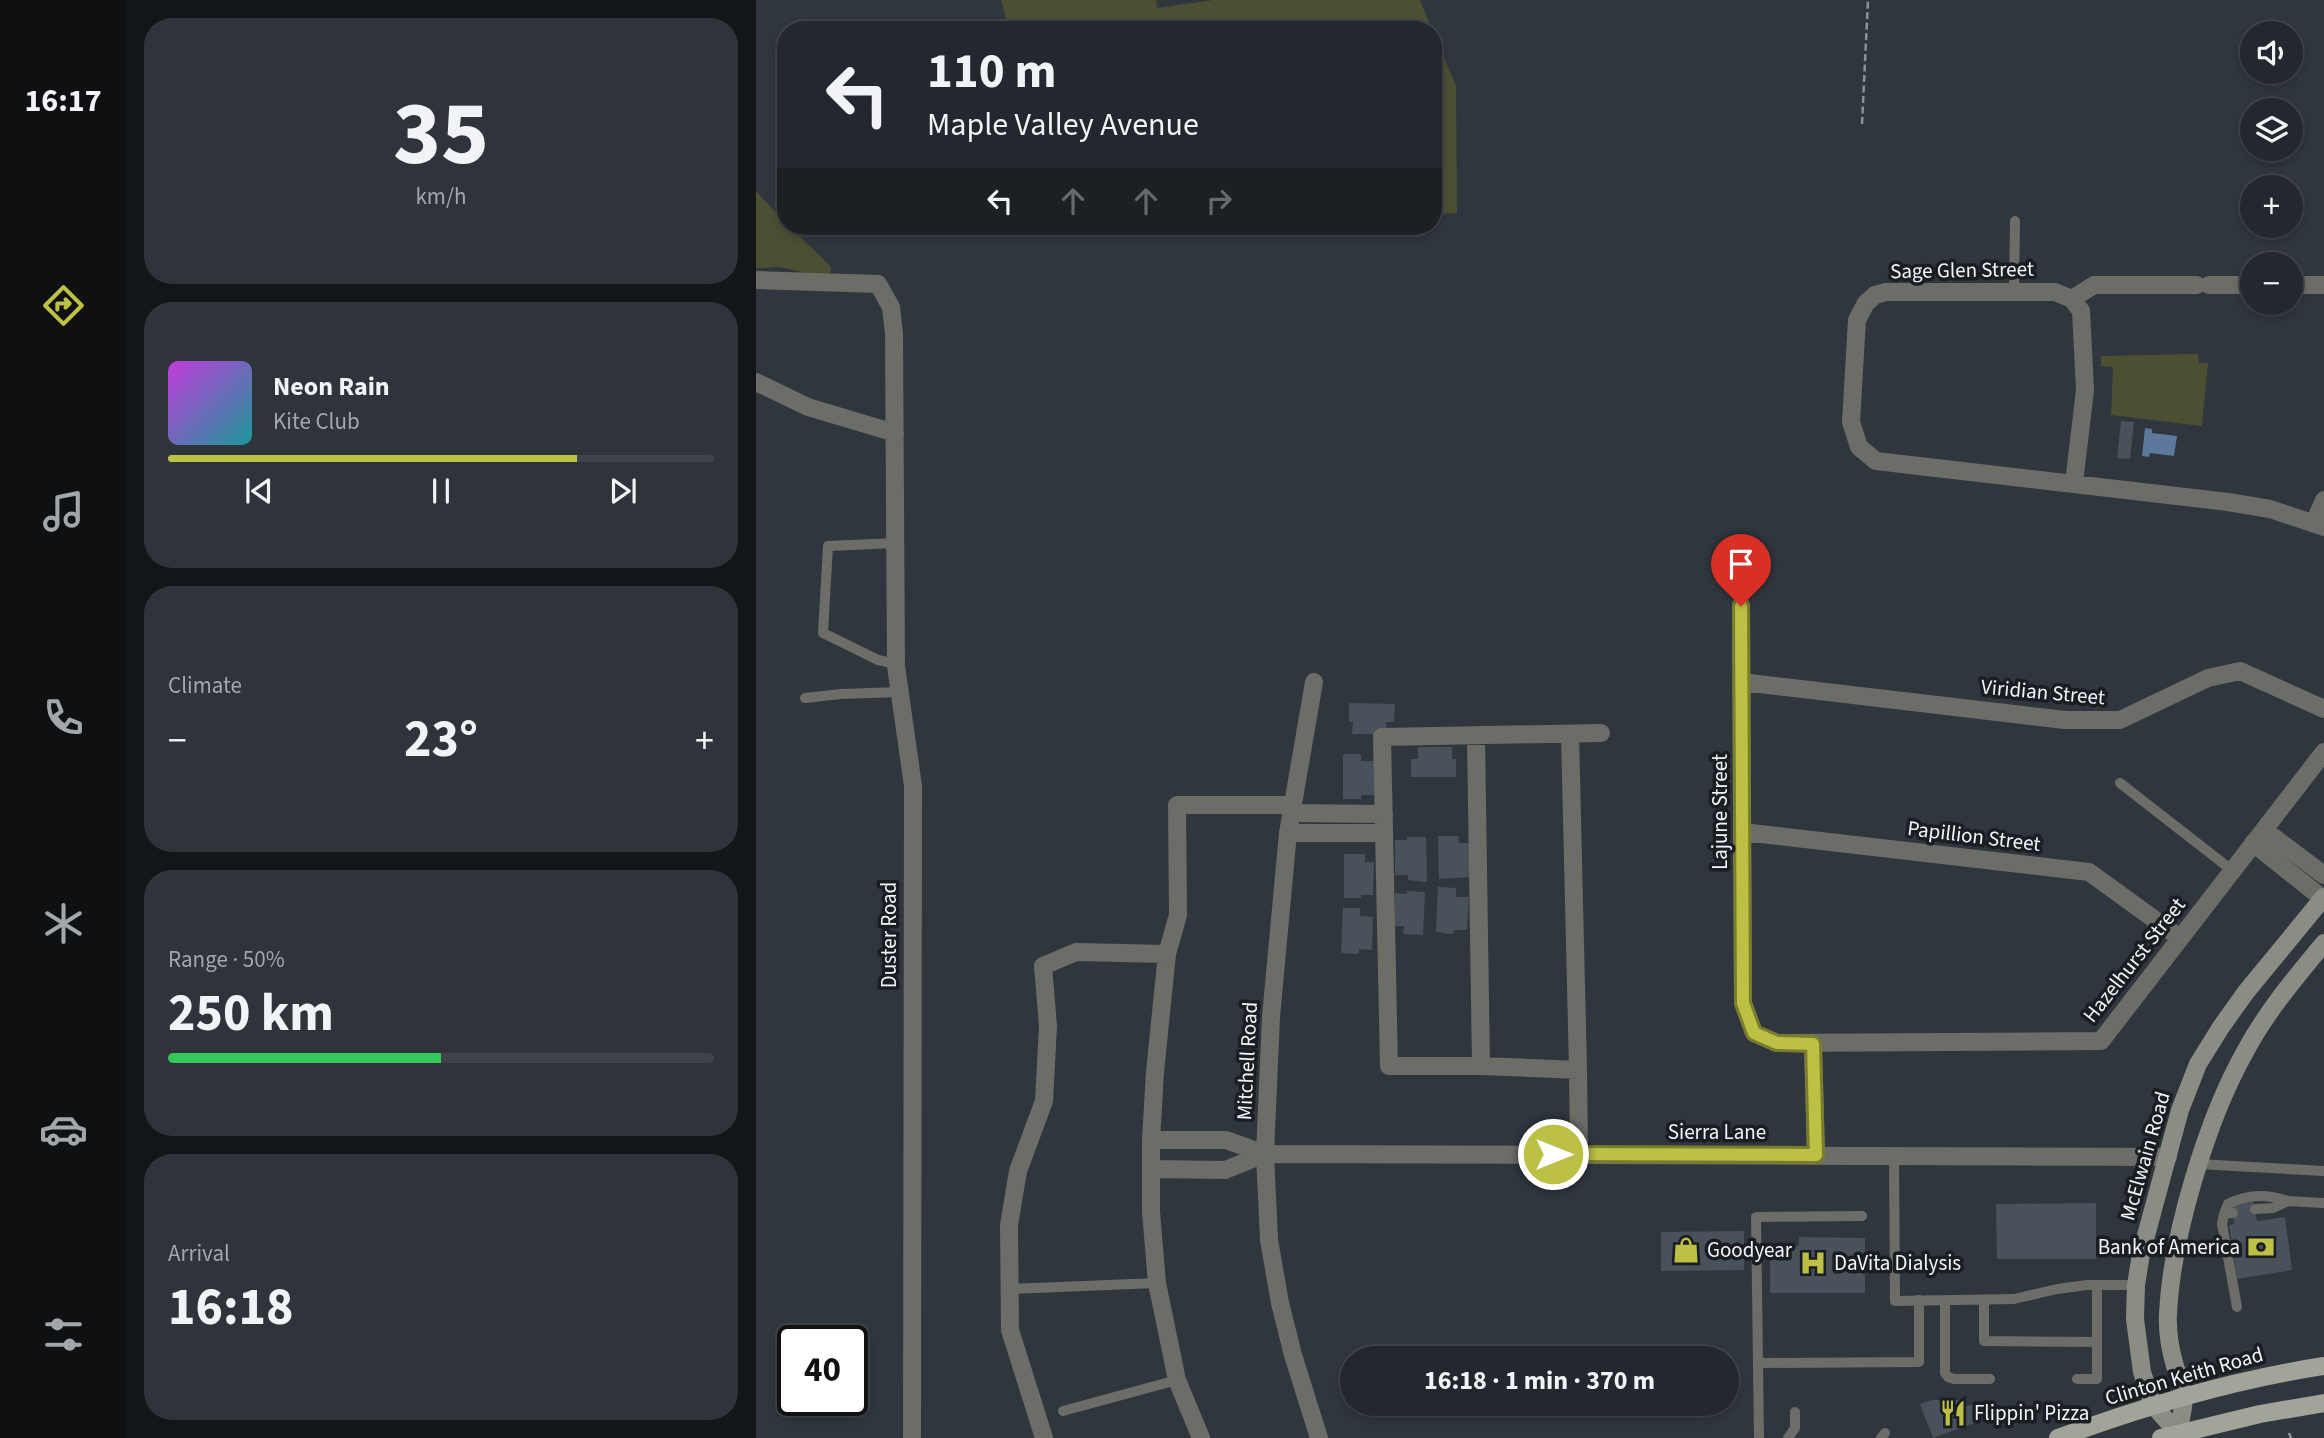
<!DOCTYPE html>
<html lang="en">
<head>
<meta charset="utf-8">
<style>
	body { margin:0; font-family:"Source Sans 3",sans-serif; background:#2f343a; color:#f1f3f6; height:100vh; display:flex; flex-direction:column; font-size:26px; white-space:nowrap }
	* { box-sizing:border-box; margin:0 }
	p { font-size:23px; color:#a3a6aa }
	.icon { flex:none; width:38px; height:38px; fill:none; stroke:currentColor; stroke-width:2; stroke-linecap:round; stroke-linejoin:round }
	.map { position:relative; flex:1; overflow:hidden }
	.panel { display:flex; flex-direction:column; gap:18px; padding:18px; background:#131619; width:630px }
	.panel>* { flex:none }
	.top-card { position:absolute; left:21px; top:21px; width:665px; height:214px; border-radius:28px; box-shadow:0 4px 10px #0003,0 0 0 2px #40444a; background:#23282e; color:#f1f3f6; overflow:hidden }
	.controls { position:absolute; left:1484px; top:21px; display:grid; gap:14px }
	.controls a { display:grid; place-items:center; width:63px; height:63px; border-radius:50%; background:#23282e; box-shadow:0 4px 10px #0003,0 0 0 2px #40444a; font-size:35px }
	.speed { position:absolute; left:21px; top:1325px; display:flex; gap:14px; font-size:35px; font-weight:700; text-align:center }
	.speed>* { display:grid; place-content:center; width:91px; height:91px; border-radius:50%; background:#23282e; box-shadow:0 4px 10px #0003,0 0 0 2px #40444a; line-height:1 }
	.speed .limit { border:4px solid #111; border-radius:10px; background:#fff; color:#111 }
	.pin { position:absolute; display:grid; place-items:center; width:60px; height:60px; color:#fff; margin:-72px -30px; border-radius:50% 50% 50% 0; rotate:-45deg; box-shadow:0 0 7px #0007 }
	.pin .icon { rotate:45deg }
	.me { position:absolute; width:77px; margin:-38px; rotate:90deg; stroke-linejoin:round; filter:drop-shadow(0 0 5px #0008) }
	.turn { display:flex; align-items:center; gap:24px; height:147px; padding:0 35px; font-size:32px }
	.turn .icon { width:91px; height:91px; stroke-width:2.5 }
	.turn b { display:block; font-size:49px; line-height:60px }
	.lanes { display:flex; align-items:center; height:66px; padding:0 35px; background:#0003; justify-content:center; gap:35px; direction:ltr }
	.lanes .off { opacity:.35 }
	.big { font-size:52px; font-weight:700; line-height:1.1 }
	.panel .widget { flex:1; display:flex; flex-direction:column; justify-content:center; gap:10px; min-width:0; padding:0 24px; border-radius:28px; background:#2f343a }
	.panel .dial { align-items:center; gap:0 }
	.dial b { font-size:91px; line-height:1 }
	.song { display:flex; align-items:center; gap:21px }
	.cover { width:84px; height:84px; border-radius:10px; background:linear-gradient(135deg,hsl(290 70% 55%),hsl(180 70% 35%)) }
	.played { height:7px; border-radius:4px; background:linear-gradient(90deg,#bcc044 75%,#40444a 75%) }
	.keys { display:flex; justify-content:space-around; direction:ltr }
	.heat { display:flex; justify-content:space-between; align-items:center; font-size:38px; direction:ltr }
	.charge { height:10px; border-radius:5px; background:linear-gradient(90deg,#34c759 50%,#40444a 0) }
	.trip { position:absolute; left:584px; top:1346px; width:399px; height:70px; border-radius:35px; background:#23282e; box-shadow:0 4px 10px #0003,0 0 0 2px #40444a; font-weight:700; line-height:70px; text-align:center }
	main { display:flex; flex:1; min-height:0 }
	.dock { display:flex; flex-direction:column; width:126px; justify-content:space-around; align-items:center; background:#0e1012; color:#a3a6aa }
	.dock .icon { width:49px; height:49px }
	.dock .selected { color:#bcc044 }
	.dock b { font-size:32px; color:#f1f3f6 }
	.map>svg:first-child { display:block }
</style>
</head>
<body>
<main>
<nav class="dock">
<b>16:17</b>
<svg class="icon selected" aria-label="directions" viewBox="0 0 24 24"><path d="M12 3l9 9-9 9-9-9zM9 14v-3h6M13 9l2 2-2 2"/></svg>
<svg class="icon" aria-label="music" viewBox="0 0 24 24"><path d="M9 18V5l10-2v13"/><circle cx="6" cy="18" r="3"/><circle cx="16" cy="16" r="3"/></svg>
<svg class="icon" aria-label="phone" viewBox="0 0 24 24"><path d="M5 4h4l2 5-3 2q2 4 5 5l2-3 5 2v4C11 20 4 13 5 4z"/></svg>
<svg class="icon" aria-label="climate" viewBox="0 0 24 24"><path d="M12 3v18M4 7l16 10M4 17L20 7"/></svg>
<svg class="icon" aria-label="car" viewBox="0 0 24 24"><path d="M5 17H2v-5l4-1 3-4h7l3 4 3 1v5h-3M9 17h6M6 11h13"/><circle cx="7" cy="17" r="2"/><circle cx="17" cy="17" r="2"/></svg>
<svg class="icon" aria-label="filters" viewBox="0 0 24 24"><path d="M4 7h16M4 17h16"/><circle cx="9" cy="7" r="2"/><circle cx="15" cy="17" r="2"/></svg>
</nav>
<section class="panel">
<div class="widget dial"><b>35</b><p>km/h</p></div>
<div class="widget">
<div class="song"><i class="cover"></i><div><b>Neon Rain</b><p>Kite Club</p></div></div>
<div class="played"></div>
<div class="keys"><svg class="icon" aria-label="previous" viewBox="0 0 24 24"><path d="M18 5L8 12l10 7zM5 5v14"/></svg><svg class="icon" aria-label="pause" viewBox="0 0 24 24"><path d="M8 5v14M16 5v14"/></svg><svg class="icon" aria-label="next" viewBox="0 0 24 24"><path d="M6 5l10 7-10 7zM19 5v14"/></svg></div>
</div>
<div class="widget"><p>Climate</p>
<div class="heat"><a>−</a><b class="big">23°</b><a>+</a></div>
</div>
<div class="widget"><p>Range · 50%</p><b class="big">250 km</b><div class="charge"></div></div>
<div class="widget"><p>Arrival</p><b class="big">16:18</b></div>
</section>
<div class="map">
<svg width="1568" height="1438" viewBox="0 0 1568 1438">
	<rect width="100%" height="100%" fill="#2f363e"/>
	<path fill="#4d4f33" d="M245 0H400L401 8 457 0H664L676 30H253Z
		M677 32 700 86 701 213 677 214Z
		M0 191 30 223V226H33L75 267 73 278 24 267 0 268Z
		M1442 354 1443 363H1452L1446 426 1355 415 1357 367 1345 366V356Z"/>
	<path fill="#5e789b" d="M1389 428 1396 429V433L1421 436 1418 456 1394 453 1393 457 1386 456Z"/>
	<path fill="#49515a" d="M1365 421 1378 422 1374 459 1361 458Z
		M593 703 639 704 638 722H630V734H596L597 722H593Z
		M662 747H696V759H700V777H655V759H662Z
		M587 754H605V761H618V795H605V799H587Z
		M682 836H702L703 843H713V877L683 879Z
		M651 837H670L671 882 652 880V875H639V840H651Z
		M588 854H609V862H618L617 895H605V898H588Z
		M682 887 700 888V897H713L711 930H698V933L694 934 680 932Z
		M651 891 669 892 667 935 647 934 648 926H638L639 893 651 894Z
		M587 908H604V916L617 917 616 950 603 949V953L599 954 585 953Z
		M1497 1200 1501 1221 1529 1217 1536 1270 1481 1279 1473 1225 1478 1224 1475 1204Z
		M1340 1203V1259H1241L1240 1204Z
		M988 1231V1270L905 1271V1232Z
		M1043 1237 1109 1238V1293H1014V1245L1043 1246Z
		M1176 1400H1205L1208 1407 1218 1404 1224 1421 1177 1438 1164 1404Z"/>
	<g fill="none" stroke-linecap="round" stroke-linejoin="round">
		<path stroke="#8c9198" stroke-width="2.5" stroke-dasharray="7 3.5" stroke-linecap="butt" d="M1106 124 1112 0
			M1533 1433 1535 1438"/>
		<path stroke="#6c6d67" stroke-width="10" d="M1258 292 1259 221
			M139 543 72 546 67 633 122 660 140 664
			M49 698 85 694 144 692
			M1364 783 1477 871
			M1138 1155 1139 1301 1258 1299 1301 1289 1331 1285H1380
			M1443 1164 1568 1171
			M1499 1209 1517 1208 1532 1201 1567 1203
			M1477 1213 1468 1214 1466 1224 1481 1307
			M1468 1214 1472 1204C1491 1194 1512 1194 1532 1201
			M254 1289 401 1283
			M1189 1300V1373L1192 1377 1198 1379H1234
			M1228 1300V1341L1341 1342
			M1003 1363 1163 1362V1300
			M1321 1379H1341V1285
			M307 1411 421 1380
			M1003 1438 1000 1217 1106 1216
			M1032 1438 1039 1428V1412
			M1125 1438 1129 1433"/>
		<path stroke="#6c6d67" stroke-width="18" d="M0 280 122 284 135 307 138 334 140 666 157 786 156 1438
			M1453 285H1496
			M1535 285H1568
			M1316 299 1338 285H1441
			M0 382 52 407 139 433
			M1318 483 1329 390 1325 311 1316 299 1299 292H1130L1119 295 1110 303 1101 320 1095 422 1103 447 1120 461 1472 502 1514 509 1568 527
			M1558 523 1568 500
			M985 605 987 1003 998 1033 1021 1043 1345 1041 1568 752
			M986 682 1309 720H1364L1452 678 1484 671 1568 709
			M720 737 725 1066 822 1070 814 734
			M535 813 628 814
			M1508 830 1568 875
			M987 832 1333 872 1424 938
			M532 833H628
			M1497 843 1566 898
			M1057 1044 1060 1155
			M725 1066H633L626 737 845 733
			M822 1070 823 1155
			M395 1140H470L509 1154
			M395 1169 469 1170 509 1154
			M288 1438 254 1330 253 1225 262 1171 288 1101 292 1026 287 966 320 952 411 954
			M445 1438 421 1380 401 1283 395 1212V1140L399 1072 411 954 422 915 421 805H536"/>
		<path stroke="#6c6d67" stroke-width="18" d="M558 682 532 833 515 1017 509 1154 513 1240 524 1303 537 1355 563 1438
			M509 1154 1412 1157"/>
		<path stroke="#8b8c83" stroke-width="18" d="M1422 1433 1397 1405 1386 1372 1379 1319 1380 1285 1385 1254 1424 1110 1442 1064 1465 1027 1490 992 1568 897
			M1422 1433C1424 1422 1428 1408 1428 1396 1427 1387 1422 1375 1419 1366 1414 1349 1411 1331 1412 1313 1416 1235 1451 1119 1490 1050 1511 1011 1540 977 1568 943"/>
		<path stroke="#a3a499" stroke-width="18" d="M1302 1438C1389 1406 1476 1380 1568 1366
			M1405 1438 1504 1414 1568 1403"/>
	</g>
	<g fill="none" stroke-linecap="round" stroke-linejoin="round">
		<g stroke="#7a7d2c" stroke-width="18">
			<path id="route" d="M797 1154 1060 1155 1057 1044 1021 1043 998 1033 987 1003 985 606"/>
		</g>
		<use href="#route" stroke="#bcc044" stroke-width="12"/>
	</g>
	<defs>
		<g id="bank-bare" transform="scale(2.1)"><path d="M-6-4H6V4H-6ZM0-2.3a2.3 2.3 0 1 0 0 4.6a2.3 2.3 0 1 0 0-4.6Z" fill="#bcc044" stroke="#1a1d21" stroke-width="2.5" paint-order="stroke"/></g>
		<g id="shop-bare" transform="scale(2.1)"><path d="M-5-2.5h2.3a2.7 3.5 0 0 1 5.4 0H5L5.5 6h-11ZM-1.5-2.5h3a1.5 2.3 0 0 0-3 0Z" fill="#bcc044" stroke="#1a1d21" stroke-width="2.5" paint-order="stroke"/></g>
		<g id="hospital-bare" transform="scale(2.1)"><path d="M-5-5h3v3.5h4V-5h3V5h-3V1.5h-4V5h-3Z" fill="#bcc044" stroke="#1a1d21" stroke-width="2.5" paint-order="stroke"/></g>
		<g id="restaurant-bare" transform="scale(2.1)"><path d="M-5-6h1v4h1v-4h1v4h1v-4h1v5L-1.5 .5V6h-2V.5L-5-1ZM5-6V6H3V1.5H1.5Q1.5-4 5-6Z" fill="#bcc044" stroke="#1a1d21" stroke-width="2.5" paint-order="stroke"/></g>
	</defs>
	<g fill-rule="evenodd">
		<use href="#bank-bare" x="1505" y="1247"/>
		<use href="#shop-bare" x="930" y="1250"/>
		<use href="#hospital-bare" x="1057" y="1263"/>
		<use href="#restaurant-bare" x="1197" y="1413"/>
	</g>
	<g text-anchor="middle" stroke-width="7" stroke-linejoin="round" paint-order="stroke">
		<g font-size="21" fill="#f1f5fb" stroke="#1a1d21">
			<text transform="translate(1206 270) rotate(-1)" y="7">Sage Glen Street</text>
			<text transform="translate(1287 692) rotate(5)" y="7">Viridian Street</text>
			<text transform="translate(964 812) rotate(-90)" y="7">Lajune Street</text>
			<text transform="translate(1218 836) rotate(7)" y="7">Papillion Street</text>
			<text transform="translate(133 935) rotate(-90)" y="7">Duster Road</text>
			<text transform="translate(1378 960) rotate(-52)" y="7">Hazelhurst Street</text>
			<text transform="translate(491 1061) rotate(-87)" y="7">Mitchell Road</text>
			<text x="961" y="1139">Sierra Lane</text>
			<text transform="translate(1389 1156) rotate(-74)" y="7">McElwain Road</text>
			<text transform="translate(1428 1376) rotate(-16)" y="7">Clinton Keith Road</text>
		</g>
		<g font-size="21" fill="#f1f5fb" stroke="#1a1d21" text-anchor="start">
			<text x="1484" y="1254" text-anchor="end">Bank of America</text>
			<text x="951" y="1257">Goodyear</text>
			<text x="1078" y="1270">DaVita Dialysis</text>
			<text x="1218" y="1420">Flippin' Pizza</text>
		</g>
	</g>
</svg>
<div class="controls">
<a><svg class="icon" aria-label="sound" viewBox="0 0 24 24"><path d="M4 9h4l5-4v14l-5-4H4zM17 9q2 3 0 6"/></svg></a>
<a><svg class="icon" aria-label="layers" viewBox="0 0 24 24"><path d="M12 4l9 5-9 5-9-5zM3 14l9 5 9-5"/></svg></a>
<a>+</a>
<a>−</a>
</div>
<div class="speed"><div class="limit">40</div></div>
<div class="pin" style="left:985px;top:606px;background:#d93025"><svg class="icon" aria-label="arrive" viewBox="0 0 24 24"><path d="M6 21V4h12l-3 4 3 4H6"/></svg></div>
<svg class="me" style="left:797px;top:1154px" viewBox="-20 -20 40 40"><circle r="17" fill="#bcc044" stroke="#fff" stroke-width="3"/><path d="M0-11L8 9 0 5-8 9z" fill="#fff"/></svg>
<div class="trip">16:18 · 1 min · 370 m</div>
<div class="top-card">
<div class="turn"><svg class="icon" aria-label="left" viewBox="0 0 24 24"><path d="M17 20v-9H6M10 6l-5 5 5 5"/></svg><div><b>110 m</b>Maple Valley Avenue</div></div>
<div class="lanes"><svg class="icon" aria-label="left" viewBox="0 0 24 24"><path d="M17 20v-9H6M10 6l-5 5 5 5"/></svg><svg class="icon off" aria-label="ahead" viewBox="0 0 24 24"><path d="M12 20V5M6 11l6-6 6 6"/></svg><svg class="icon off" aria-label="ahead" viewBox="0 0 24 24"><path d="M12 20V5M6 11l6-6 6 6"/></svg><svg class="icon off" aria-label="right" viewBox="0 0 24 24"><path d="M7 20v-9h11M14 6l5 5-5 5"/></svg></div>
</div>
</div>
</main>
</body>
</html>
